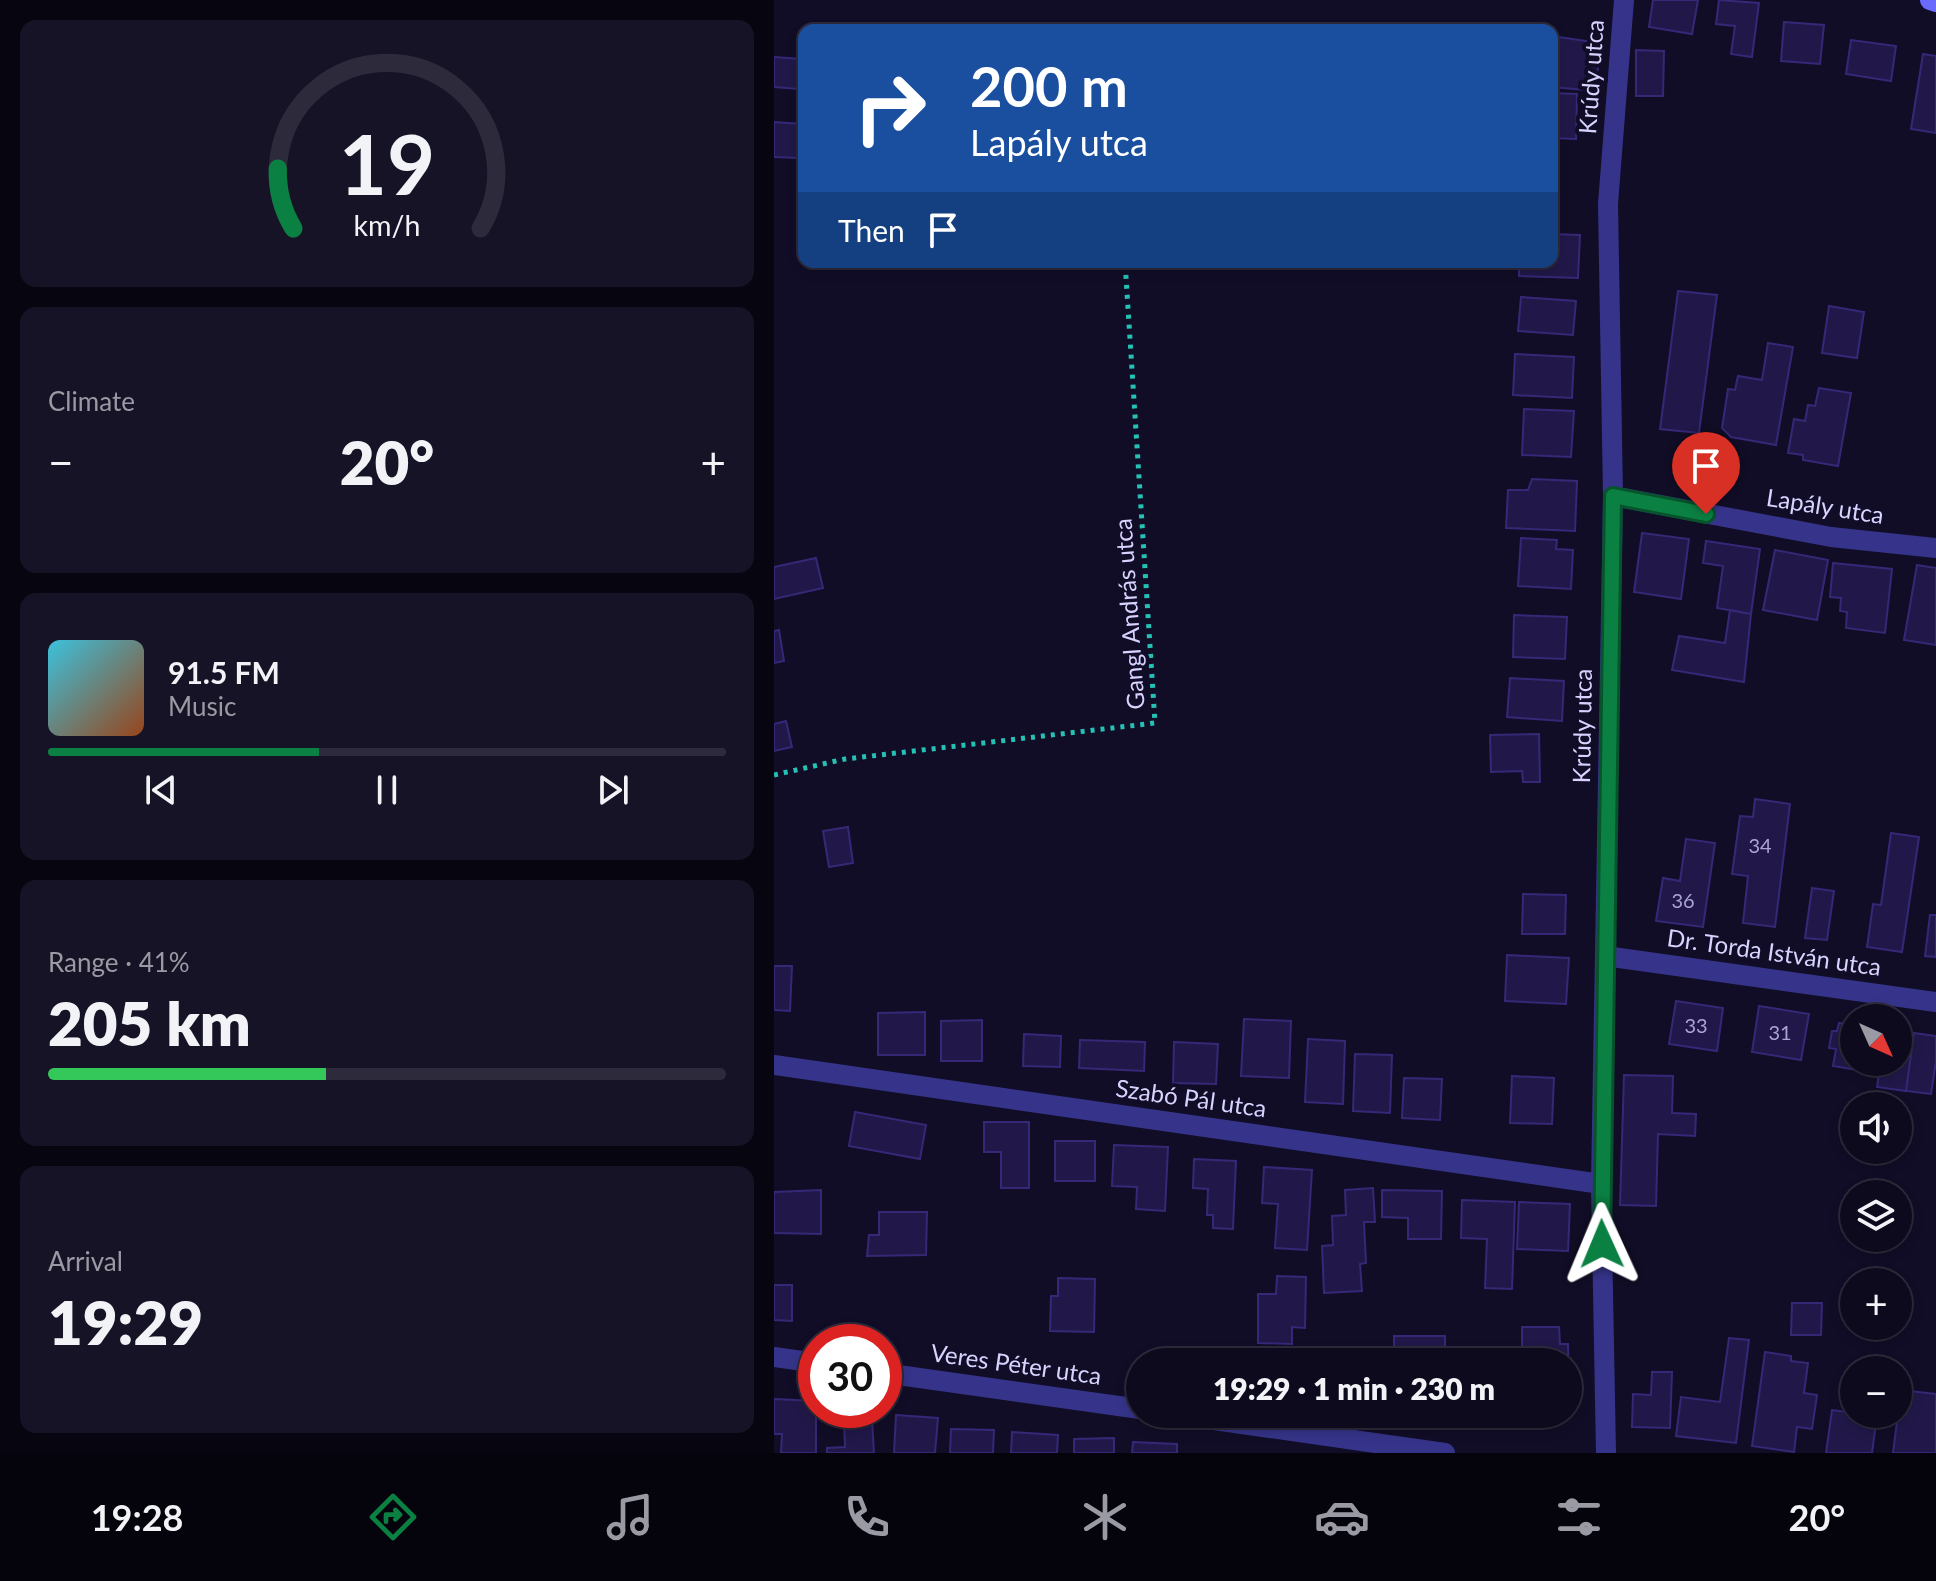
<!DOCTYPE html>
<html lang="en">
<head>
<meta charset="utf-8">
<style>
	body { margin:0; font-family:Lato,sans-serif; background:#161326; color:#f1f3f6; height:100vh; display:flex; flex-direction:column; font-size:30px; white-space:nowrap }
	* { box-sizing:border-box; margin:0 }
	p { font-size:26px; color:#9a9aa4 }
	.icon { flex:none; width:44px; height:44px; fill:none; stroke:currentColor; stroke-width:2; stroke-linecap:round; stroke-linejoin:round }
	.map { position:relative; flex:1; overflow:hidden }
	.side { display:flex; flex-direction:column; gap:20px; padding:20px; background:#070610; width:774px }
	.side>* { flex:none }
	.guide { position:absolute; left:24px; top:24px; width:760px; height:244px; border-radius:16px; box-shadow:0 4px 12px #0003,0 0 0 2px #2d2b3b; background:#1a4fa0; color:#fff; overflow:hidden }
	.needle { width:52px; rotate:135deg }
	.buttons { position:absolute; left:1066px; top:1004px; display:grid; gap:16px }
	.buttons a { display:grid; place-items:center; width:72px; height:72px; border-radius:50%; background:#0d0a1d; box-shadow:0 4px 12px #0003,0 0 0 2px #2d2b3b; font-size:40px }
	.speed { position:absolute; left:24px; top:1324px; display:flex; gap:16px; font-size:40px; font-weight:700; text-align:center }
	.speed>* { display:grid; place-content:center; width:104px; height:104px; border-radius:50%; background:#0d0a1d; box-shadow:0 4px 12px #0003,0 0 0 2px #2d2b3b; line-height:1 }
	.speed .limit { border:12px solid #d22; background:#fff; color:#111 }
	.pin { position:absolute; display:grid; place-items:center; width:68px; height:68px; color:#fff; margin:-82px -34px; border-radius:50% 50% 50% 0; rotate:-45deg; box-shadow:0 0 8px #0007 }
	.pin .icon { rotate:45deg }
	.me { position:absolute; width:88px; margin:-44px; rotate:359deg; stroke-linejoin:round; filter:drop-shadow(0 0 6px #0008) }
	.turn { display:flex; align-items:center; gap:28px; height:168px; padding:0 40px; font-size:36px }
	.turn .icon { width:104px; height:104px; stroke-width:2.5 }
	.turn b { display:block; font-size:56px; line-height:68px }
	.then { display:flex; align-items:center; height:76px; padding:0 40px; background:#0003; gap:16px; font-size:30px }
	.big { font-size:60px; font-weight:800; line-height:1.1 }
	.side .widget { flex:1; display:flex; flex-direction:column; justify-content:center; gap:12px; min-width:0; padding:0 28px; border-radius:16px; background:#161326 }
	.side .dial { align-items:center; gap:0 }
	.dial svg { height:208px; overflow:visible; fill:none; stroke:#2d2b3b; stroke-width:7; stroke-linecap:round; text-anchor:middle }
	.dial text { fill:#f1f3f6; stroke:none }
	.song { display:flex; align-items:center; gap:24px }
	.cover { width:96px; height:96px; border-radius:12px; background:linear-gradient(135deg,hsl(190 70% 55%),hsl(20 70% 35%)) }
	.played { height:8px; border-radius:4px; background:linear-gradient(90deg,#0b8043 40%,#2d2b3b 40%) }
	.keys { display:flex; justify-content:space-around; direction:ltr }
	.heat { display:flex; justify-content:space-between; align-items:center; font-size:44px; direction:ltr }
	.charge { height:12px; border-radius:6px; background:linear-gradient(90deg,#34c759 41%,#2d2b3b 0) }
	.trip { position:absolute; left:352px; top:1348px; width:456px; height:80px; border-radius:40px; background:#0d0a1d; box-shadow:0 4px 12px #0003,0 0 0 2px #2d2b3b; font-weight:800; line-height:80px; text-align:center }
	.dock { display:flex; height:128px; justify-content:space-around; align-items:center; background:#05040c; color:#9a9aa4 }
	.dock .icon { width:56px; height:56px }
	.dock .selected { color:#0b8043 }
	.dock b { font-size:36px; color:#f1f3f6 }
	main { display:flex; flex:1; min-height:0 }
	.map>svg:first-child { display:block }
</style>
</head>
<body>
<main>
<section class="side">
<div class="widget dial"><svg viewBox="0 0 100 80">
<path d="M14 69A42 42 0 1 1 86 69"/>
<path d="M14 69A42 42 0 0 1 8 46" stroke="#0b8043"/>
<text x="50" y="56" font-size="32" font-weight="700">19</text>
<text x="50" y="72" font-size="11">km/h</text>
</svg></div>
<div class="widget"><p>Climate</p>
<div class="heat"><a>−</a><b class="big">20°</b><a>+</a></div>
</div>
<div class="widget">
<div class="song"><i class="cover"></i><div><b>91.5 FM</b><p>Music</p></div></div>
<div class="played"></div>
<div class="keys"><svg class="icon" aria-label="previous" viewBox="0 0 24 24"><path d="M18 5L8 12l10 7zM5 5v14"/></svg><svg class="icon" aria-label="pause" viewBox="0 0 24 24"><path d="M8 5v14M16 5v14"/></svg><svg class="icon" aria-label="next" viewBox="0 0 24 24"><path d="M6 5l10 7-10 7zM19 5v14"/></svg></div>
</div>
<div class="widget"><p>Range · 41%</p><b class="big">205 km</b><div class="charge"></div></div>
<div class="widget"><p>Arrival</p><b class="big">19:29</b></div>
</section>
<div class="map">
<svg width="1162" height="1453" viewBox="0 0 1162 1453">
	<rect width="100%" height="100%" fill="#110d27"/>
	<path fill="#211849" stroke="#362877" stroke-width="2" d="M879 0H924L918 34 875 27Z
		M945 0 985 3 978 57 957 54 961 26 942 24Z
		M1010 22 1050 25 1046 64 1007 61Z
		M778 36 826 43 822 91 778 87Z
		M1077 40 1122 46 1117 81 1072 74Z
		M862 50 890 51 889 96H862Z
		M1149 54 1162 56V133L1137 129Z
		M0 57 27 59 24 89 0 87Z
		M778 93 803 94 802 139 778 138Z
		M0 122 28 124 26 158 0 157Z
		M778 234 806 235 804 278 745 276V262H778Z
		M904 291 943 295 925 433 886 429Z
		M747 297 802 301 799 335 744 331Z
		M1055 306 1090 312 1083 358 1048 353Z
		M994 343 1019 347 1002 445 957 437 948 428 954 389 961 390 964 376 988 380Z
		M741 354 800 357 798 398 739 395Z
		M1045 388 1077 393 1064 466 1029 460V455L1014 453 1020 419 1031 421 1034 405 1041 406Z
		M750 409 800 411 797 457 748 455Z
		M758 479 803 481 801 531 732 528 734 490H754Z
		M868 533 915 539 907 599 860 592Z
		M747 538 783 540 782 549 799 550 797 589 744 586Z
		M932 541 986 549 977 614 943 608 949 566 929 563Z
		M1001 550 1054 560 1043 620 989 610Z
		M42 558 49 588 0 599V567Z
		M1059 563 1118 569 1111 633 1072 628 1073 612 1066 611 1067 598 1056 597Z
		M1143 565 1162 568V645L1130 640Z
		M956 610 977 614 970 682 898 670 905 636 951 643Z
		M740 615 793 617 791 659 739 657Z
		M5 630 10 661 0 663V631Z
		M736 678 790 681 788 721 733 717Z
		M12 721 18 747 0 751V724Z
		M765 734 766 782H749L748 771 717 772 716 735Z
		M981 799 1016 804 1001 927 969 923 974 876 958 874 966 816 979 817Z
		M74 827 79 863 55 867 49 831Z
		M1117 833 1145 837 1128 952 1093 947 1099 904 1107 905Z
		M912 839 941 843 929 927 882 921 889 878 906 881Z
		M1038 888 1060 891 1053 940 1031 938Z
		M749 894 792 895 791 934H748Z
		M1156 915H1162V957L1151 956Z
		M733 955 795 958 792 1004 731 1001Z
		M0 966H18L16 1011 0 1010Z
		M902 1001 949 1008 943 1051 895 1044Z
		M985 1006 1035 1014 1027 1060 978 1052Z
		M151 1012V1055H104V1013Z
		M470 1019 517 1021 515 1078 467 1076Z
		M208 1020V1061H167V1021Z
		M1065 1023 1080 1025V1062H1098L1096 1072 1059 1066 1062 1049 1055 1048 1058 1031H1063Z
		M1124 1030 1140 1033 1132 1091 1103 1087 1107 1062H1124Z
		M1140 1033 1162 1036V1061L1157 1094 1132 1091Z
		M250 1034 287 1036 286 1067 249 1066Z
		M534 1039 571 1041 569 1104 531 1102Z
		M306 1040 371 1042 370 1071 305 1068Z
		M400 1042 444 1044 442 1084 399 1083Z
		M581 1054 618 1055 616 1113 579 1111Z
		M850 1075 899 1076 898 1113 922 1114 921 1136 884 1134 882 1206 846 1205Z
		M738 1076 780 1078 778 1124 736 1123Z
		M630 1078 668 1079 666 1120 628 1118Z
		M81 1112 152 1125 146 1159 75 1146Z
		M210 1122H255V1188H227V1152H210Z
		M281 1141H321V1181H281Z
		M340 1145 394 1147 391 1211 362 1209 363 1187 338 1186Z
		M420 1159 462 1161 459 1229 439 1228V1215H433L434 1189 419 1188Z
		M490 1167 538 1170 533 1250 501 1248 504 1204 488 1203Z
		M599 1188 601 1222H590L592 1263 586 1264 588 1291 550 1293 548 1246 559 1245 558 1216 572 1215 571 1190Z
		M47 1190V1234L0 1233V1192Z
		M608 1190 668 1191 667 1239H634V1218L608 1217Z
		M688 1200 741 1202 738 1289 711 1288 713 1239 687 1238Z
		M745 1202 796 1204 794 1251 743 1249Z
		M105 1212H153L152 1255 93 1256 95 1235H105Z
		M503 1276 532 1277 531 1328 518 1327V1344L484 1343V1294H502Z
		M284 1278 321 1279 320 1332 276 1331 277 1296H284Z
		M0 1285H18V1321L0 1320Z
		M1018 1303H1048L1047 1335H1017Z
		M748 1327H785L786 1344H794L795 1398 794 1362H748Z
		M620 1336H671V1362H620Z
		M955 1338 975 1340 962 1443 902 1436 907 1397 946 1402Z
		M991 1352 1017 1356V1361L1034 1363 1030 1393 1043 1395 1038 1429 1023 1427 1020 1452 978 1446Z
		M878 1372H898L896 1428 858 1427 859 1394 877 1395Z
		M1127 1390 1162 1394V1453H1119Z
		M0 1399 42 1401V1453H7L8 1434H0Z
		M1058 1410 1103 1416 1098 1453H1052Z
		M748 1414H787V1418L748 1419Z
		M122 1415 164 1418 161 1453H120Z
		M98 1420 100 1453H53V1448L71 1447 70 1422Z
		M177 1429 220 1430 219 1453H176Z
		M238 1432 284 1435 283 1453H237Z
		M340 1438V1453H300V1439Z
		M359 1442 403 1444V1453H358Z"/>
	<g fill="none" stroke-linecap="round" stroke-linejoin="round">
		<path stroke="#25c1b4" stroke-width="5" stroke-dasharray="4 6" stroke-linecap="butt" d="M0 775 71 759 381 723 351 262"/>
		<path stroke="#36348a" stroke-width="20" d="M839 496 1057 537 1162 548
			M831 956 1162 1002
			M0 1065 827 1184
			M0 1357 42 1363
			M110 1373 366 1409
			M398 1414 671 1453
			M832 1453 827 1184 839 496 834 204 850 0"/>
		<path stroke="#6a6aff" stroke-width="20" d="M1156 0 1162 2"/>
	</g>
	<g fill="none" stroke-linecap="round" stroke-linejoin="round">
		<g stroke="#07532c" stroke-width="20">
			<path id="route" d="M828 1244 839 496 932 514"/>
		</g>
		<use href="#route" stroke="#0b8043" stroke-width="14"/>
	</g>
	<g text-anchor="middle" stroke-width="8" stroke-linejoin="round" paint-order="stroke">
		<g font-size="20" fill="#aaa4d2">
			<text x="986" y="853">34</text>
			<text x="909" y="908">36</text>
			<text x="922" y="1033">33</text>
			<text x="1006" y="1040">31</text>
		</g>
		<g font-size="24" fill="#d7d3ff" stroke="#110d27">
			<text transform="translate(818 77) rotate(-86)" y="8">Krúdy utca</text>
			<text transform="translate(1051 507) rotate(9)" y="8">Lapály utca</text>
			<text transform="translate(356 614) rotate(-94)" y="8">Gangl András utca</text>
			<text transform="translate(809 726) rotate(-89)" y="8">Krúdy utca</text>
			<text transform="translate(1000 953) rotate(8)" y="8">Dr. Torda István utca</text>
			<text transform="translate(417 1099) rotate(8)" y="8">Szabó Pál utca</text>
			<text transform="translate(242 1365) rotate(8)" y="8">Veres Péter utca</text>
		</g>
	</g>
</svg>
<div class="buttons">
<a><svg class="needle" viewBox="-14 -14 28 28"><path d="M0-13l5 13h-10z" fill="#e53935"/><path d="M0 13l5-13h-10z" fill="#9a9aa4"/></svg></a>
<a><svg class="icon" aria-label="sound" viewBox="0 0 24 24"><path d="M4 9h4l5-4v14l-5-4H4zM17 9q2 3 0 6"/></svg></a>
<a><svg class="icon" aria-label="layers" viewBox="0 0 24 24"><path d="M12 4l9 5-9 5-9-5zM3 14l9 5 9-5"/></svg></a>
<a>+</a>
<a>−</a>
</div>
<div class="speed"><div class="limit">30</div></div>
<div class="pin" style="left:932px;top:514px;background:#d93025"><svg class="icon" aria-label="arrive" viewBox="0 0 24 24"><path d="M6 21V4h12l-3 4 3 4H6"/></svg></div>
<svg class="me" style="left:828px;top:1244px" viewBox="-20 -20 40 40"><path d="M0-17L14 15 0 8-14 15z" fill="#0b8043" stroke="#fff" stroke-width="4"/></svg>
<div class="trip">19:29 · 1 min · 230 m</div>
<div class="guide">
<div class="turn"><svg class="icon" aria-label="right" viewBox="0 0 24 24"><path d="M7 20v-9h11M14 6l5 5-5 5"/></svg><div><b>200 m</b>Lapály utca</div></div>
<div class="then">Then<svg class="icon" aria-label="arrive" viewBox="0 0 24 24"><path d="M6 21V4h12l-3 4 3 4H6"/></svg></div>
</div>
</div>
</main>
<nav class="dock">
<b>19:28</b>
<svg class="icon selected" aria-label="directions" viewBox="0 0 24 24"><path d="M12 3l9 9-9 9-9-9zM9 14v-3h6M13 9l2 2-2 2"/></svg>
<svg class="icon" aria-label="music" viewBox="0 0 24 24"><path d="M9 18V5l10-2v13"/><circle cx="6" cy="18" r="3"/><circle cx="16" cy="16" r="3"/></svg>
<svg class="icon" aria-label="phone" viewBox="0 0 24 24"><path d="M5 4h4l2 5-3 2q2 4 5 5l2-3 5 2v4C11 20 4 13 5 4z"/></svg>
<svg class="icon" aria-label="climate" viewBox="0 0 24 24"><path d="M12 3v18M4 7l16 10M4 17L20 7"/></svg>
<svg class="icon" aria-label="car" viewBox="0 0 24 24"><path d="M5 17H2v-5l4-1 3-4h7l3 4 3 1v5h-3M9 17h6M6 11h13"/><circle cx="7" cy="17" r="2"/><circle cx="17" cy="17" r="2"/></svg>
<svg class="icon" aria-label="filters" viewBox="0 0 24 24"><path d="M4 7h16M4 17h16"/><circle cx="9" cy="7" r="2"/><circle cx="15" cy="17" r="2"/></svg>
<b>20°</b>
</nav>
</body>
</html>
